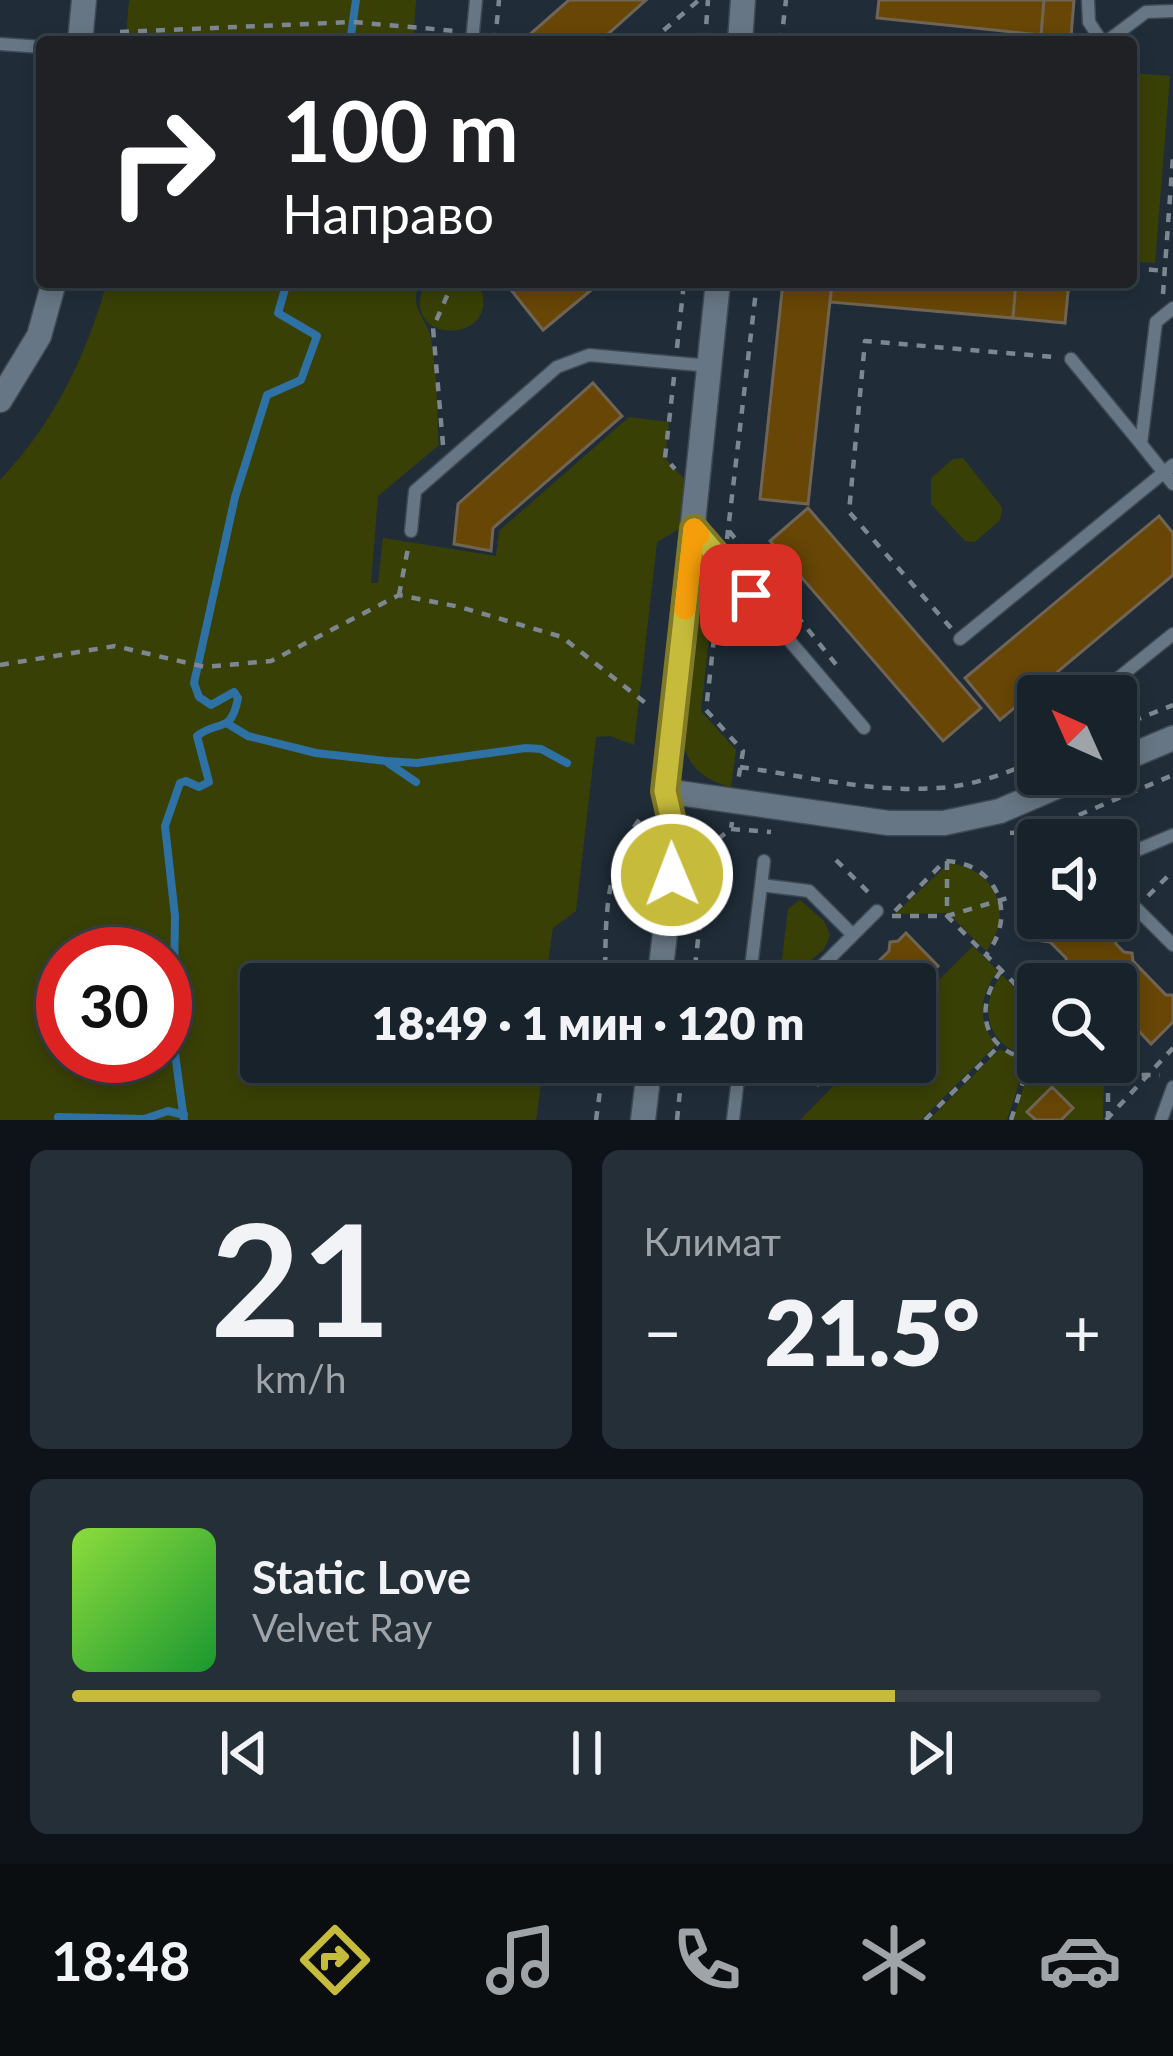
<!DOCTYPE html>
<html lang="ru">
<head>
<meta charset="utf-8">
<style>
	body { margin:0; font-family:Lato,sans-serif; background:#252f37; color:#f1f3f6; height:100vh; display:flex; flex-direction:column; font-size:45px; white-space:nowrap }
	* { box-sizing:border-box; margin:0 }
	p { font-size:39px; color:#9fa4a9 }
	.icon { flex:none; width:66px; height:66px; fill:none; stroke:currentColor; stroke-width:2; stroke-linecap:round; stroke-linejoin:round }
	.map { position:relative; height:1120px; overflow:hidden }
	.side { display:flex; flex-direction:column; gap:30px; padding:30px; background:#0d1318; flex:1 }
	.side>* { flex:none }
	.guide { position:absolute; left:36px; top:36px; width:1101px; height:252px; border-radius:12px; box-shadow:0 6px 18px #0003,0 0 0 3px #363f47; background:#202124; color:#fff; overflow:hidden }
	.needle { width:78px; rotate:315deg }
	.fabs { position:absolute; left:1017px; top:675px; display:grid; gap:24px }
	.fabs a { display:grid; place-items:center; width:120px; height:120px; border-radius:12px; background:#18222b; box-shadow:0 6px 18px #0003,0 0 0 3px #363f47; font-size:60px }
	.speed { position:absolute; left:36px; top:927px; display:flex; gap:24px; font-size:60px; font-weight:700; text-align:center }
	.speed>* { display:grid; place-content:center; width:156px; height:156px; border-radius:50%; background:#18222b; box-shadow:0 6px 18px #0003,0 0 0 3px #363f47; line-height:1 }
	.speed .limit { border:18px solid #d22; background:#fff; color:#111 }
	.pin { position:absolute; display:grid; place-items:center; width:102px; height:102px; color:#fff; margin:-51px; border-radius:24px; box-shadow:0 6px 18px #0006 }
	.me { position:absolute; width:132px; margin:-66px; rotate:359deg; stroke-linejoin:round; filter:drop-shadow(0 0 9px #0008) }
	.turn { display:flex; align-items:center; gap:42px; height:252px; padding:0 48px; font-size:54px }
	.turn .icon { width:156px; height:156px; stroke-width:2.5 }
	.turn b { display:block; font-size:84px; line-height:102px }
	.big { font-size:90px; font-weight:800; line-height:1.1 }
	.side .card { flex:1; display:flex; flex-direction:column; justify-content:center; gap:18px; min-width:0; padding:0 42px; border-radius:18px; background:#252f37 }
	.side .dial { align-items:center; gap:0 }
	.dial b { font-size:156px; line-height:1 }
	.song { display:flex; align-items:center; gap:36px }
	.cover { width:144px; height:144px; border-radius:18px; background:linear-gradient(135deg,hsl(90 70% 55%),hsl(130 70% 35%)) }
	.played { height:12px; border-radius:6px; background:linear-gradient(90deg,#c7bb3b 80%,#363f47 80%) }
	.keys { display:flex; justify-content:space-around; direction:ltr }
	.heat { display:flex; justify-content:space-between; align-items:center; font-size:66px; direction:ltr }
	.side .tiles { flex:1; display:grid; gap:30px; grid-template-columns:1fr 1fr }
	.card:last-child { grid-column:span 2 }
	.trip { position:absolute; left:240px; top:963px; width:696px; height:120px; border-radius:12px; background:#18222b; box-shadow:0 6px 18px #0003,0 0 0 3px #363f47; font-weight:800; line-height:120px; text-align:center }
	.dock { display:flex; height:192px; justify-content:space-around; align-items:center; background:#0a0e11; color:#9fa4a9 }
	.dock .icon { width:84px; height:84px }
	.dock .active { color:#c7bb3b }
	.dock b { font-size:54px; color:#f1f3f6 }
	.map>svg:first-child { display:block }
</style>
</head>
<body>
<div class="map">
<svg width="1173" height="1120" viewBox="0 0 1173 1120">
	<rect width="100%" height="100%" fill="#202d39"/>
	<path fill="#394006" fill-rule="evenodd" d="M129 0H416L413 42H173L126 38Z
		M1131 73 1170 76 1155 263 1131 261Z
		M107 282H420C411 303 418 309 427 327 437 345 437 420 439 445L378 496 371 583H378L383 538 496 556 499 531 629 417 669 422 665 458 689 484 684 526 657 542 634 745 610 736 596 737 576 911 553 928 545 984H261V1062H544L536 1120H0V480C54 423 86 357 107 282ZM63 954H165V1056H63Z
		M425 282H478C509 345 395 349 425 282Z
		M963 458 1002 507 1000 520 975 542 965 541 931 504V478L953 459Z
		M703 567 716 576 701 711 736 750 731 787C706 781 687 767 683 741L689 641Z
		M949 863C996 869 1015 914 986 951L948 913 895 914Z
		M800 900 824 921 830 935 824 949 786 982 780 976 788 909Z
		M973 946 998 971C979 995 977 1021 996 1045L921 1120H800L857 1062H915V1004Z
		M1002 975 1038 1011V1057C992 1055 973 1010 1002 975Z
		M1000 1049 1026 1062 1007 1120H929Z
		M1089 1062 1104 1078 1103 1120H1013L1031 1063Z"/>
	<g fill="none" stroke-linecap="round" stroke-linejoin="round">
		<path stroke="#2d71a5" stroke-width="8" d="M350 42 356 0
			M228 724 248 736 316 753 386 761 417 763 526 748 541 749 567 763
			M388 763 416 782
			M58 1117 144 1119 168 1111 184 1115
			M184 1120 173 1039 175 916 165 826 180 783 186 781 199 787 209 782 197 736C219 719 231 735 238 698L234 692 211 705 199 697 194 683 235 497 267 395 301 380 317 336 278 313 287 282"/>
	</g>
	<path fill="#674606" stroke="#706555" stroke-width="3" d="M569 0H646L599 42H527L528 36Z
		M879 0H1044L1041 35 877 18Z
		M1044 0H1074L1071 37 1041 35Z
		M514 282H601L543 330 508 286Z
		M783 282H832L808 504 760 499Z
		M832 282H1016L1013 318 830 302Z
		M1016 282H1069L1065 323 1013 318Z
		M593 383 622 416 493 528 491 551 454 544 458 504Z
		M808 508 981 708 943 741 770 541Z
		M1159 516 1173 533V575L1000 720 965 678Z
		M1039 918H1090L1107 935 1116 936V944L1124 952 1132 953 1133 961 1166 995H1173V1022L1151 1044 1135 1027 1126 1026 1125 1018 1116 1008V984H1092L1075 967 1067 966 1066 958 1050 942 1042 941 1041 933 1032 925Z
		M906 933 938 966 922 982 921 991 915 992V984H850H855L889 951 890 942 898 941Z
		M796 1062H841L835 1075 827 1076 818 1085Z
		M1052 1087 1073 1108 1061 1120H1036L1027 1112Z"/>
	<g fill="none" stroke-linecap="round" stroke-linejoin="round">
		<g stroke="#3e4953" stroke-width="15">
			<path id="service" d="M1088 0 1089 22 1102 42
				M472 42 476 0
				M1106 42 1146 12 1173 11
				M0 44 42 47
				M1173 308 1156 322 1141 444 1173 484
				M1071 359 1141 444
				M695 530 864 728
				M411 531 415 491 557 367 589 355 710 366
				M960 639 1173 465
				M1096 696 1173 634
				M1116 869 1135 851 1173 835
				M761 885 809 891 853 935
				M1116 888 1173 945
				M749 984 764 861
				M804 984 877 911
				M733 1120 740 1062
				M1161 1120 1173 1087"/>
		</g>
		<g stroke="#3e4953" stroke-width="27">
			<path id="minor" d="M80 42 84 0
				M740 42 743 0
				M0 400 39 336 54 282
				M1116 762 1173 738
				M665 791 888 823H944L1000 811 1086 774
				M659 984 676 839 665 791 718 282
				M643 1120 650 1062"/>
		</g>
		<path stroke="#7c8791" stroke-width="4.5" stroke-dasharray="9 9" stroke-linecap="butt" d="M120 32 353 22 456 31
			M495 42 499 0
			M650 42 699 0
			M705 42 708 0
			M781 42 786 0
			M1131 268 1165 271
			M1163 294 1173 156
			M677 348 684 282
			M674 377 665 458 675 469
			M443 445 433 328 453 282
			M729 531 838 667
			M727 539 757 282
			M720 585 706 710 743 751 738 781
			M399 595 408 548
			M951 628 849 512 865 341 1054 357
			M0 665 115 646 205 667 271 661 399 595 460 607 562 637 648 705
			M1116 728 1173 705
			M740 767C805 776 873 793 938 788 973 786 1006 773 1038 760
			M731 829 771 832
			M1010 833 1041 831 1173 775
			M701 842 713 843 731 829 732 822
			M836 860 871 895
			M947 861V916L1038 1007
			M1148 896 1173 871
			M895 911 945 861C998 863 1018 915 986 955
			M892 916H947L1038 889
			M1001 971C971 1011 985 1056 1038 1060
			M605 984C606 924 602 861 645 813
			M693 984 709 843
			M1093 1062 1106 1075H1160
			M1108 1075V1117
			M596 1120 604 1062
			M677 1120 683 1062
			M925 1120 999 1046
			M1011 1120 1030 1060
			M1106 1120 1173 1048"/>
		<use href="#service" stroke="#677684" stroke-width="12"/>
		<use href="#minor" stroke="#677684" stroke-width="24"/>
	</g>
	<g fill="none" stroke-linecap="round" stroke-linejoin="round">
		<g stroke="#817a26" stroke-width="30">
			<path id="route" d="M672 875 676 839 665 791 694 529 751 595"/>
		</g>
		<use href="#route" stroke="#c7bb3b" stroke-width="21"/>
		<path stroke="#f59e0b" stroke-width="21" d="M685 609 694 529 699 535"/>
	</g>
</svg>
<div class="fabs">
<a><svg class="needle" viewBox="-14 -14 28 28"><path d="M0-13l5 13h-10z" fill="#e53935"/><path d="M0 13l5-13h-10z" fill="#9fa4a9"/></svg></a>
<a><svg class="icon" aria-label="sound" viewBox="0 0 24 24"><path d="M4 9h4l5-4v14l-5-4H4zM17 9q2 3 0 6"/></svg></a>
<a><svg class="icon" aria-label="search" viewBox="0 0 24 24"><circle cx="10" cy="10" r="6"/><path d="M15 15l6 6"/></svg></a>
</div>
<div class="speed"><div class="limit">30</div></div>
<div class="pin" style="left:751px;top:595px;background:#d93025"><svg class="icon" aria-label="arrive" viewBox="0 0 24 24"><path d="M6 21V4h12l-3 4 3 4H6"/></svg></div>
<svg class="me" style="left:672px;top:875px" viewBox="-20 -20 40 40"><circle r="17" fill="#c7bb3b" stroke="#fff" stroke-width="3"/><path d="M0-11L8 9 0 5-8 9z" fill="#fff"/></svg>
<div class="trip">18:49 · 1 мин · 120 m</div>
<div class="guide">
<div class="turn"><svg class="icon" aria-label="right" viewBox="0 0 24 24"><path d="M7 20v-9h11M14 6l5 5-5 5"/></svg><div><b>100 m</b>Направо</div></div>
</div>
</div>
<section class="side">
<div class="tiles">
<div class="card dial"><b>21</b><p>km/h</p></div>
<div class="card"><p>Климат</p>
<div class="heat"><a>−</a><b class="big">21.5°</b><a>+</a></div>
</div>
<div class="card">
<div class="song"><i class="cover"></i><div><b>Static Love</b><p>Velvet Ray</p></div></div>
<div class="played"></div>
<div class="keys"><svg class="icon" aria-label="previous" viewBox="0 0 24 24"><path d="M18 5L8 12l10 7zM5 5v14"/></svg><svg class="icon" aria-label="pause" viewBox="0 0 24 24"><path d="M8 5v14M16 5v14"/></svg><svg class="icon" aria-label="next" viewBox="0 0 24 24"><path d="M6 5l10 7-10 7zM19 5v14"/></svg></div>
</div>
</div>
</section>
<nav class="dock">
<b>18:48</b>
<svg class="icon active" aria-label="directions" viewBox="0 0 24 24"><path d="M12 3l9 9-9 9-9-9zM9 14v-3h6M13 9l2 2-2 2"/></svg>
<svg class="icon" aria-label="music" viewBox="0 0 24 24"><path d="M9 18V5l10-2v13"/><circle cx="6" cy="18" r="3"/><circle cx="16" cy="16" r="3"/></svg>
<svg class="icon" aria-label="phone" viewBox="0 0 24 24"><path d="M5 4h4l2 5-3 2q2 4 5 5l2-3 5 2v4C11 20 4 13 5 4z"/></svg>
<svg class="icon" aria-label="climate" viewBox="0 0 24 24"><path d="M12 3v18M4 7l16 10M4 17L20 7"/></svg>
<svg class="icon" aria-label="car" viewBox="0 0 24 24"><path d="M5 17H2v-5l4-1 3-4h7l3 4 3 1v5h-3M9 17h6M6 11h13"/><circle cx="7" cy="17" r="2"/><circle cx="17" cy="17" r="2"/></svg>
</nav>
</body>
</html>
